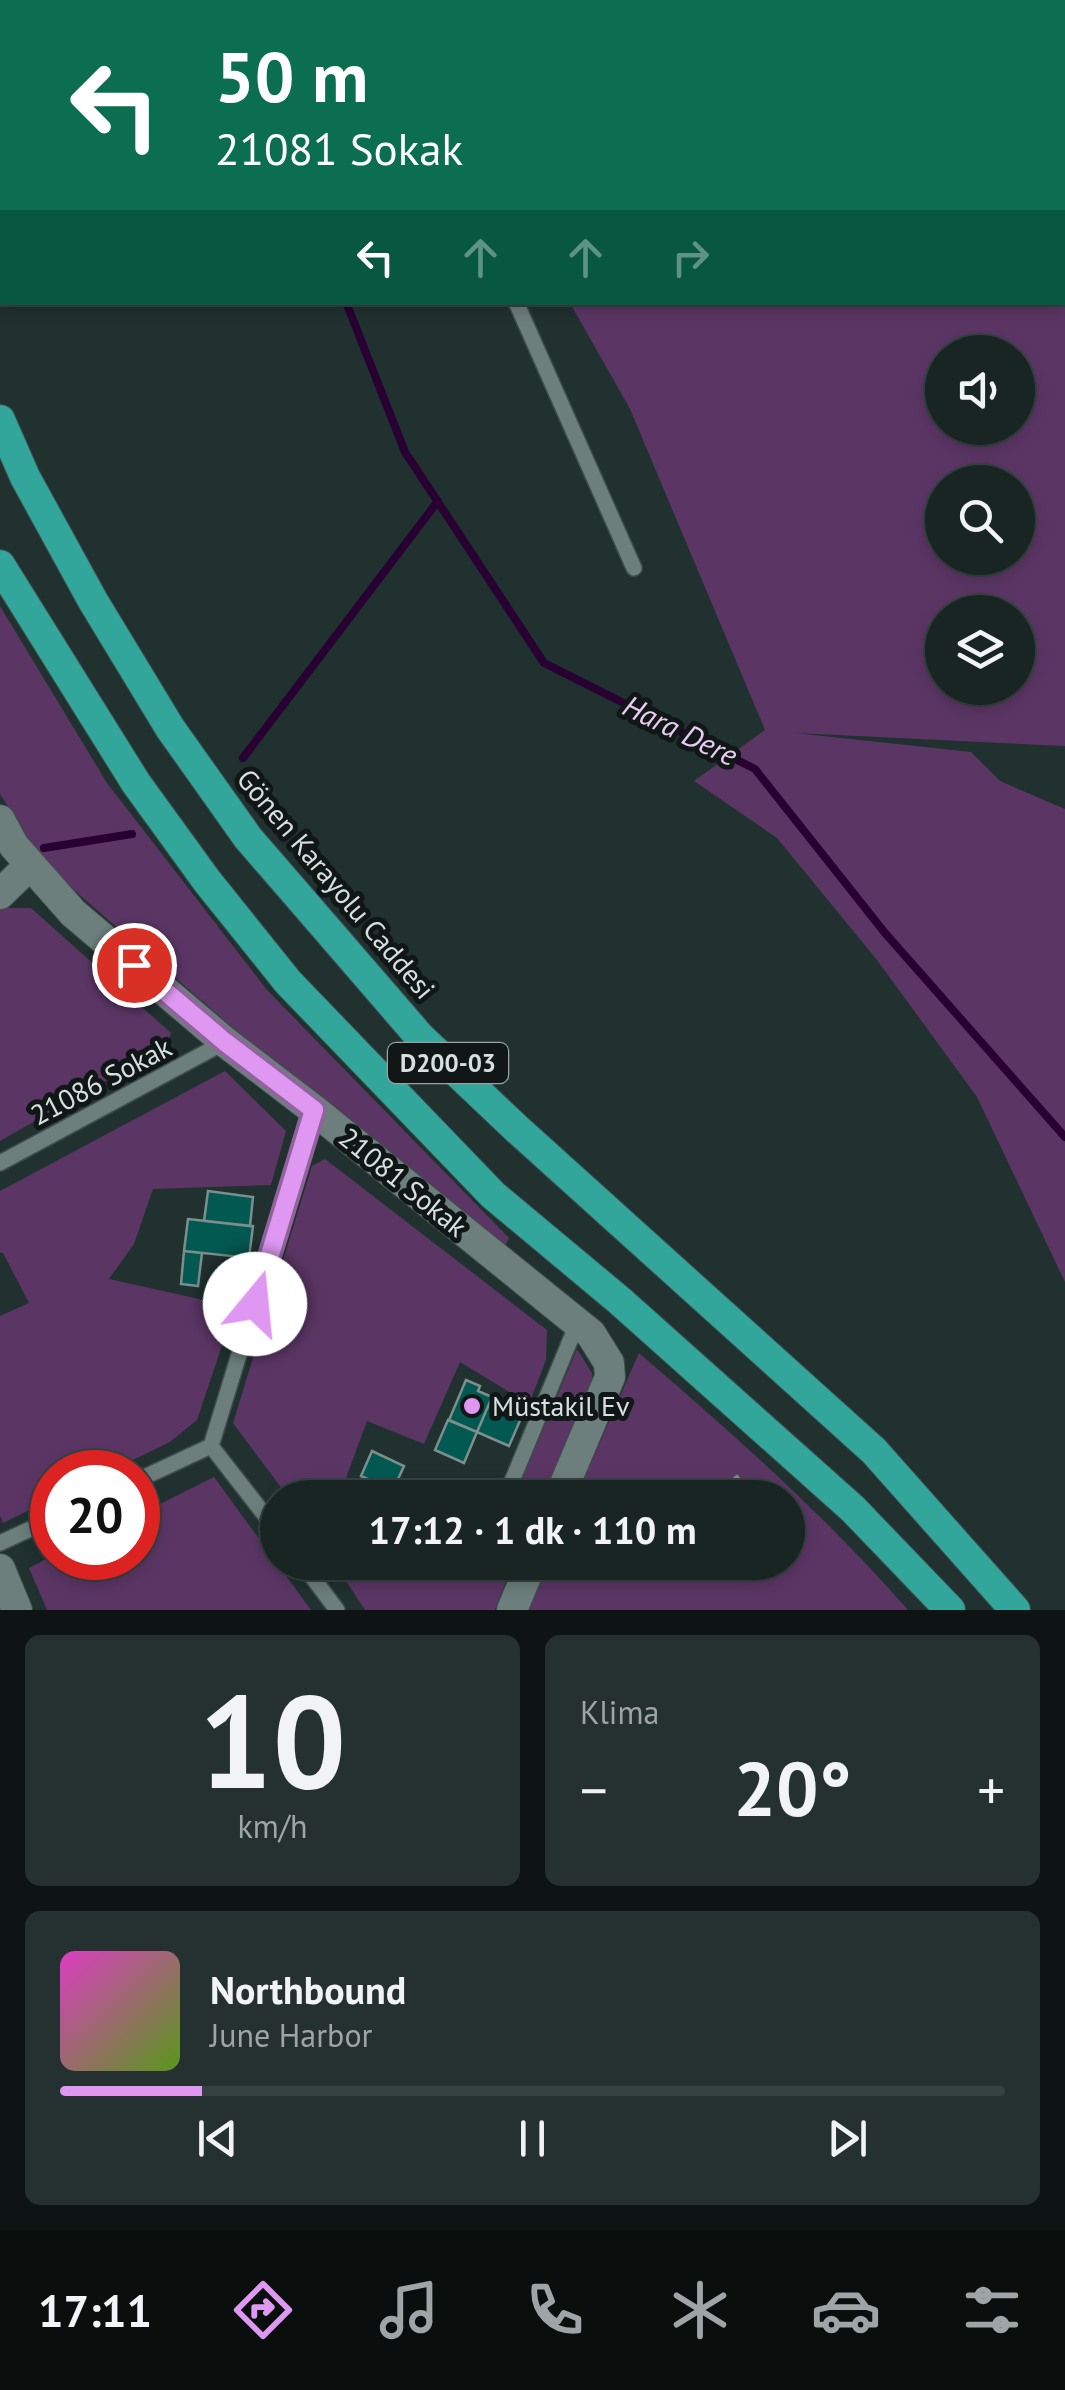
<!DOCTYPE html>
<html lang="tr">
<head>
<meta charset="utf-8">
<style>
	body { margin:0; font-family:"PT Sans",sans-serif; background:#253130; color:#f1f3f6; height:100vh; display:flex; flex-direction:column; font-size:38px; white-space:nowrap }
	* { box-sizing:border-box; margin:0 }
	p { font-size:32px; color:#9fa5a6 }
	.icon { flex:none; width:55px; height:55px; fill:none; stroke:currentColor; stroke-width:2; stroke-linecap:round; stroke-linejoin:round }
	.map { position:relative; height:1610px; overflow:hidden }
	.sheet { display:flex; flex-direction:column; gap:25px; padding:25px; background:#0d1413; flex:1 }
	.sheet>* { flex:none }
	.banner { position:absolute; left:0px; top:0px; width:1065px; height:305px; box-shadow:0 5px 15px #0003,0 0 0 2px #364241; background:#0b6e4f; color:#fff; overflow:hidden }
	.fabs { position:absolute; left:925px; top:335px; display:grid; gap:20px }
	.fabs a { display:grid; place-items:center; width:110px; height:110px; border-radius:50%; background:#182523; box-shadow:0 5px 15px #0003,0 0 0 2px #364241; font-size:50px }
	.speed { position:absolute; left:30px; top:1450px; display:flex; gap:20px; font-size:50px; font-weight:700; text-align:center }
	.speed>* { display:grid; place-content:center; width:130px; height:130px; border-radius:50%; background:#182523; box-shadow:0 5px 15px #0003,0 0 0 2px #364241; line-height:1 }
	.speed .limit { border:15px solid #d22; background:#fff; color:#111 }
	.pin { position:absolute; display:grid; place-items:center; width:85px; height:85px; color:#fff; margin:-42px; border:5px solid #fff; border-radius:50%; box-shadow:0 2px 10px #0007 }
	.me { position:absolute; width:110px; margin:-55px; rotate:17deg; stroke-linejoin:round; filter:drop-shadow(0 0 8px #0008) }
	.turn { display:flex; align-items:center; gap:35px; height:210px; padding:0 50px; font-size:45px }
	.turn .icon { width:130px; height:130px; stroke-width:2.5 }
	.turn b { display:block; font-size:70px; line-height:85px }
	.lanes { display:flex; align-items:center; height:95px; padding:0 50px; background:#0003; justify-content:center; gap:50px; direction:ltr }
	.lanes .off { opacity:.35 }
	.big { font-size:75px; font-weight:700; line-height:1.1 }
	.sheet .tile { flex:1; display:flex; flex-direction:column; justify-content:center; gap:15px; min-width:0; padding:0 35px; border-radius:15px; background:#253130 }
	.sheet .dial { align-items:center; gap:0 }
	.dial b { font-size:130px; line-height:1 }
	.song { display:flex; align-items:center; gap:30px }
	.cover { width:120px; height:120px; border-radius:15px; background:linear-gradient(135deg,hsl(310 70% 55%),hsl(90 70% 35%)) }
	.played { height:10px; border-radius:5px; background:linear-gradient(90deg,#de98f2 15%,#364241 15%) }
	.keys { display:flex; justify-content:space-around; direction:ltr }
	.heat { display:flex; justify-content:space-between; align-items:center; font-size:55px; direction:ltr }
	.sheet .tiles { flex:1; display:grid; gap:25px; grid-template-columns:1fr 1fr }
	.tile:last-child { grid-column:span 2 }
	.trip { position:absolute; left:260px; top:1480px; width:545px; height:100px; border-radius:50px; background:#182523; box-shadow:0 5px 15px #0003,0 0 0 2px #364241; font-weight:700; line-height:100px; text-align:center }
	.tabs { display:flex; height:160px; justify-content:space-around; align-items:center; background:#0a0f0e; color:#9fa5a6 }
	.tabs .icon { width:70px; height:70px }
	.tabs .active { color:#de98f2 }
	.tabs b { font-size:45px; color:#f1f3f6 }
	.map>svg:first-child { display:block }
</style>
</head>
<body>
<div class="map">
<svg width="1065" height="1610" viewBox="0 0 1065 1610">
	<rect width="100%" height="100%" fill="#20312f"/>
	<path fill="#5b3665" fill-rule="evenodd" d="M977 0H1065V746L795 733 971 752 1000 781 1065 809V1282L977 1097 877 960 777 838 694 781 765 730 630 409 570 303 1062 302V2ZM942 352H1018V428H942ZM942 482H1018V558H942ZM942 612H1018V688H942Z
		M0 606 107 783 267 990 509 1238 503 1250 261 1052 45 865 0 794Z
		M4 908H31L171 1033 167 1046 0 1141V910Z
		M225 1071 286 1131 271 1185 153 1189 134 1244 109 1279 235 1307 197 1420 170 1442 108 1472H52V1499L3 1523 0 1516V1316L29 1303 3 1253H0V1191Z
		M325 1159 547 1330 546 1360 529 1404 460 1362 424 1444 367 1421 342 1489 357 1497H288L233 1423 312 1166Z
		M577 1349 592 1373 593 1389 542 1497 514 1498Z
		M639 1353C733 1434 826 1516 908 1610H523L546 1563 788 1562V1498L576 1497Z
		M214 1477 311 1610H47L29 1568 52 1556 138 1558V1515Z
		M334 1563H513L495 1610H365Z"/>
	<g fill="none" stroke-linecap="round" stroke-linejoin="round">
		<path stroke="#280132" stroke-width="8" d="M265 0 266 2
			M346 302 405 452 544 663 755 769 885 933 1065 1137
			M243 758 438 501
			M44 848 132 834"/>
	</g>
	<path fill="#025952" stroke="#7c8f8c" stroke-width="2.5" d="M649 0H738L647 2Z
		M208 1191 253 1197 250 1226 204 1221Z
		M188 1219 253 1226 249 1258 184 1251Z
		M184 1251 202 1253 198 1286 181 1284Z
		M466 1380 480 1386 478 1391 492 1397 477 1432 449 1420Z
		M492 1397 505 1403 503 1408 522 1416 509 1446 477 1432Z
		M448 1420 477 1432 464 1463 435 1450Z
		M372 1451 404 1466 393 1490 361 1476Z
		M737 1476 751 1493 746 1498H728L721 1489Z"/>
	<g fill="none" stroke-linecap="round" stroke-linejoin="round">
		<g stroke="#3e4d4b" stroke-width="18">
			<path id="lane" d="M400 0 401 2
				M538 0 541 2
				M621 2 622 0
				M767 2 768 0
				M516 302 634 568
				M0 1163 225 1042
				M211 1446 278 1532
				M138 1480 211 1446 314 1110
				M505 1498 577 1324
				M0 1543 52 1519
				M301 1562 337 1610"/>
		</g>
		<g stroke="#3e4d4b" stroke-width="32">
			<path id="street" d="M0 820 14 846 73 913 225 1042 314 1110 591 1334 609 1363 610 1377 559 1498
				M0 894 30 865
				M0 1569 17 1610
				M512 1610 532 1562"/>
		</g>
		<g stroke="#3e4d4b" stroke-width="32">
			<path id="highway" d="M0 420 25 477 93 601 170 728 248 838 338 942 420 1037 517 1129 874 1451 1015 1610
				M0 565 136 783 207 881 288 982 493 1195 620 1301 853 1509 950 1610"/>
		</g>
		<use href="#lane" stroke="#6c7f7c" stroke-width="15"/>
		<use href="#street" stroke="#6c7f7c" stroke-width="30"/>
		<use href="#highway" stroke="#32a69b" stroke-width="30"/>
	</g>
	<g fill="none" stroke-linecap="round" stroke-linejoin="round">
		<g stroke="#90639d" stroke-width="25">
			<path id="route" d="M134 965 225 1042 314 1110 255 1304"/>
		</g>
		<use href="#route" stroke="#de98f2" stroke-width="18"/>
	</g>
	<circle fill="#de98f2" stroke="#101716" stroke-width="4" cx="472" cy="1406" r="10"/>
	<g text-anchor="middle" stroke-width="10" stroke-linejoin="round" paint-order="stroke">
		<rect fill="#101716" stroke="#9ba4a3" stroke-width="2.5" x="388" y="1043" width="120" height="40" rx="8"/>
		<g font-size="25" font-weight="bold" fill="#d6e0df">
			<text x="448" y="1072">D200-03</text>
		</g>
		<g font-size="28" fill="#d6e0df" stroke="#101716">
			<text transform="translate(336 884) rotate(50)" y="10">Gönen Karayolu Caddesi</text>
			<text transform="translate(101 1081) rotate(-28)" y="10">21086 Sokak</text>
			<text transform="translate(403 1182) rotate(39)" y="10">21081 Sokak</text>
		</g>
		<g font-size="28" fill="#d6e0df" stroke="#101716" text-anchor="start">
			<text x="492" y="1416">Müstakil Ev</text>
		</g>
		<g font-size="30" font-style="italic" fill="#eaccf2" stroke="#101716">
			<text transform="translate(680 731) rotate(26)" y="10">Hara Dere</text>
		</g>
	</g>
</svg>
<div class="fabs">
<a><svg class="icon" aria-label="sound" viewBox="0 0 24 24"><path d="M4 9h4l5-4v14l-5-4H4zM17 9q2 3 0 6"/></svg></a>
<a><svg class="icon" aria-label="search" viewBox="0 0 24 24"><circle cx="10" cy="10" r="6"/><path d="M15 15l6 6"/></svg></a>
<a><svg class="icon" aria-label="layers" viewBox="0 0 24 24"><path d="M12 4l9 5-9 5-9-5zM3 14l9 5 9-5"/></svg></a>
</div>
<div class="speed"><div class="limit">20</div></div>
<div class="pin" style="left:134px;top:965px;background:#d93025"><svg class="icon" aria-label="arrive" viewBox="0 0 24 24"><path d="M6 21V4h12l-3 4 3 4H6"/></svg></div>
<svg class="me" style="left:255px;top:1304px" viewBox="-20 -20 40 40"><circle r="19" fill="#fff"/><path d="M0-13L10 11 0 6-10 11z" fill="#de98f2"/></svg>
<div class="trip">17:12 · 1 dk · 110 m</div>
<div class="banner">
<div class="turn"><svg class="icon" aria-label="left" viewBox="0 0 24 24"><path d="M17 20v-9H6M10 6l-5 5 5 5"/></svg><div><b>50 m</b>21081 Sokak</div></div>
<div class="lanes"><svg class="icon" aria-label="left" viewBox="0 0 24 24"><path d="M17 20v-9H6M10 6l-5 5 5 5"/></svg><svg class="icon off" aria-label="ahead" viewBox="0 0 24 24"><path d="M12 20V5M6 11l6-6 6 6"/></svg><svg class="icon off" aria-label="ahead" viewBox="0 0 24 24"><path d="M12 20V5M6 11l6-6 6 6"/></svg><svg class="icon off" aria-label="right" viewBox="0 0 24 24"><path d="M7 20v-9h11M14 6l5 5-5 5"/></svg></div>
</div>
</div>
<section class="sheet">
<div class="tiles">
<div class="tile dial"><b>10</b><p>km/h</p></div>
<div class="tile"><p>Klima</p>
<div class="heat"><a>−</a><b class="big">20°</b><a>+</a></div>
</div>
<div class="tile">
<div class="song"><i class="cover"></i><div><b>Northbound</b><p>June Harbor</p></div></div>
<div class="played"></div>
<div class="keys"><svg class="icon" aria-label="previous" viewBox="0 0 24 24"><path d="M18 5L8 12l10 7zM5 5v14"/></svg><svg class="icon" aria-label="pause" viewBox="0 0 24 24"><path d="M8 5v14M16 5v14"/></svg><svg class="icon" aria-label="next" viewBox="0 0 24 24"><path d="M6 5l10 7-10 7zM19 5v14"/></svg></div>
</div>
</div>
</section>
<nav class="tabs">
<b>17:11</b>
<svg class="icon active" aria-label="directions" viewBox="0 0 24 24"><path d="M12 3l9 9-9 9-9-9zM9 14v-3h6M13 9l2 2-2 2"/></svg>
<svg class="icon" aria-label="music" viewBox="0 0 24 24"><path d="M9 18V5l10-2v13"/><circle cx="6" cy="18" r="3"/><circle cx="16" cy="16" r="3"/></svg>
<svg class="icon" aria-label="phone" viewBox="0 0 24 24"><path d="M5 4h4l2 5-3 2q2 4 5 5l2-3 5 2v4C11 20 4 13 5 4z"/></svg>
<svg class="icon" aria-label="climate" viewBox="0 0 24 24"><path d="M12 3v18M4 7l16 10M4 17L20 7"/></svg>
<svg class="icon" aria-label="car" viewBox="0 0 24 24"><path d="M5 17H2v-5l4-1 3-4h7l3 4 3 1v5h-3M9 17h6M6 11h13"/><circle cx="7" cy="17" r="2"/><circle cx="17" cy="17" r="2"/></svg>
<svg class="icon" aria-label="filters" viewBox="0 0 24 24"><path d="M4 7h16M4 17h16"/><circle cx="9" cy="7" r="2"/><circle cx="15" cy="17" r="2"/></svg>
</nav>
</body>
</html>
